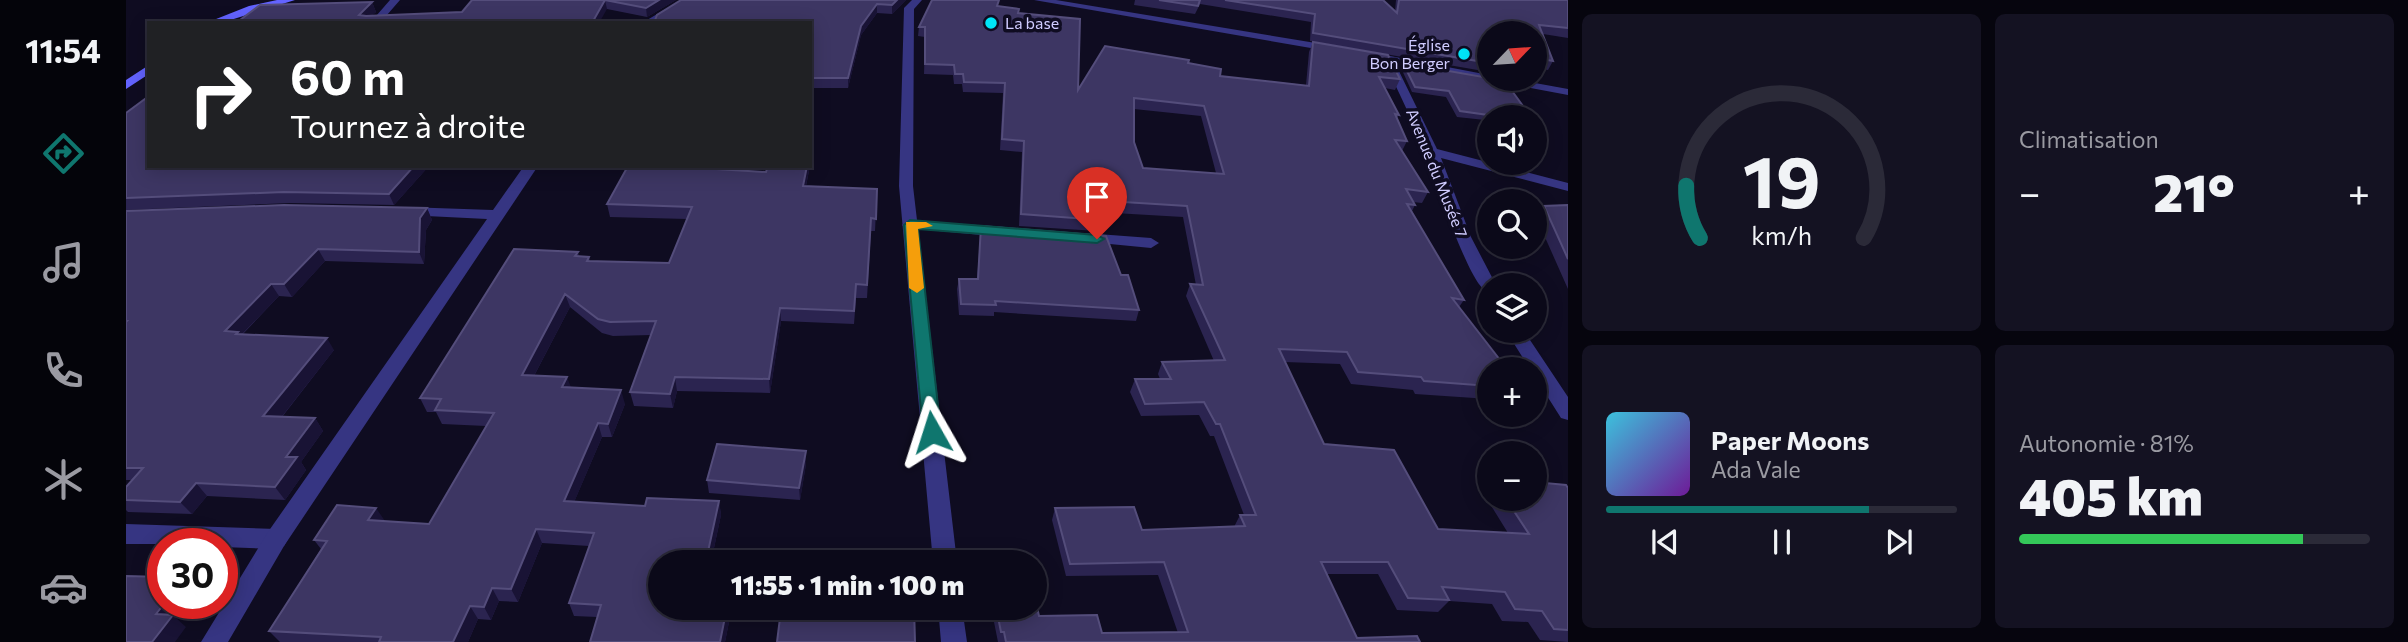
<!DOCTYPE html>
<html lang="fr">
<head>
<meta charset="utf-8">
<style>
	body { margin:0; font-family:Commissioner,sans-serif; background:#141222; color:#f1f3f6; height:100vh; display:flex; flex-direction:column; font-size:26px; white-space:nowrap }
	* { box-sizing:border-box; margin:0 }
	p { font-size:23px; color:#9a9aa2 }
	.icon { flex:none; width:38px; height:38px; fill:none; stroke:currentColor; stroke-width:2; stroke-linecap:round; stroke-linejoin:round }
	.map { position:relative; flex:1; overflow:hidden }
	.side { display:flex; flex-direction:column; gap:14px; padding:14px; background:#06050e; width:840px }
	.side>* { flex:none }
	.banner { position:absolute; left:21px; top:21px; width:665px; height:147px; border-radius:0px; box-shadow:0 4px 18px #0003,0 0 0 2px #2b2a38; background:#202124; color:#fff; overflow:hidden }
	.needle { width:46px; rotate:65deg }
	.controls { position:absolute; left:1351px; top:21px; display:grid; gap:14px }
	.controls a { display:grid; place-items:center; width:70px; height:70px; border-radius:50%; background:#0b0919; box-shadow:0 4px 18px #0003,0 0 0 2px #2b2a38; font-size:35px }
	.speed { position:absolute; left:21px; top:528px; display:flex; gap:14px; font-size:35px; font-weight:700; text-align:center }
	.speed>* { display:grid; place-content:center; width:91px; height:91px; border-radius:50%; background:#0b0919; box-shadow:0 4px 18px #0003,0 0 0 2px #2b2a38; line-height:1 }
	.speed .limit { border:10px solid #d22; background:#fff; color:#111 }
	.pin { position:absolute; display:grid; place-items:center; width:60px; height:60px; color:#fff; margin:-72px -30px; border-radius:50% 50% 50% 0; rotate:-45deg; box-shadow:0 0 7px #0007 }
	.pin .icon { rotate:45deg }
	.me { position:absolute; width:77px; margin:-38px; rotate:354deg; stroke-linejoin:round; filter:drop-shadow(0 0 5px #0008) }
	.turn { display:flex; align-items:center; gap:24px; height:147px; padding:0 28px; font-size:32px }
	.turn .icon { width:91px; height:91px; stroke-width:2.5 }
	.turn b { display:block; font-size:49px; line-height:60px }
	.big { font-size:52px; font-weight:800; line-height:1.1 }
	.side .card { flex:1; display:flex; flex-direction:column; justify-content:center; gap:10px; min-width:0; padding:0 24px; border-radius:10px; background:#141222 }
	.side .dial { align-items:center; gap:0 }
	.dial svg { height:182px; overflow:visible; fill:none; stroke:#2b2a38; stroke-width:7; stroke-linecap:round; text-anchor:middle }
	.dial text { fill:#f1f3f6; stroke:none }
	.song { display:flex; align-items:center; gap:21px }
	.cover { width:84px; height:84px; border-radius:10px; background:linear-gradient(135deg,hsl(190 70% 55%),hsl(280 70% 35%)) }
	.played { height:7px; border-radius:4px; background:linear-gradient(90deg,#0f766e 75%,#2b2a38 75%) }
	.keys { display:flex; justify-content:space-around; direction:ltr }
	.heat { display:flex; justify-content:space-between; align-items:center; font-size:38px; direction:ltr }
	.charge { height:10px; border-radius:5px; background:linear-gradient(90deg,#34c759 81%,#2b2a38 0) }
	.side .tiles { flex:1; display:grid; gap:14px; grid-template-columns:repeat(2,1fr) }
	.trip { position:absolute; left:522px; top:550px; width:399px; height:70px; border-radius:35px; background:#0b0919; box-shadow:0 4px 18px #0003,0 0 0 2px #2b2a38; font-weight:800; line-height:70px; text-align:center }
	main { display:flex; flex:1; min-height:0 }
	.tabs { display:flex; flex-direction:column; width:126px; justify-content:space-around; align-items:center; background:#04040a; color:#9a9aa2 }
	.tabs .icon { width:49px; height:49px }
	.tabs .selected { color:#0f766e }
	.tabs b { font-size:32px; color:#f1f3f6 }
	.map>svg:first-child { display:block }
</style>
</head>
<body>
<main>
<nav class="tabs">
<b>11:54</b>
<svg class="icon selected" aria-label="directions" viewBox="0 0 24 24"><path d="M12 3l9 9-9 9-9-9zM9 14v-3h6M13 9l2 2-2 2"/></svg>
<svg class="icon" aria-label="music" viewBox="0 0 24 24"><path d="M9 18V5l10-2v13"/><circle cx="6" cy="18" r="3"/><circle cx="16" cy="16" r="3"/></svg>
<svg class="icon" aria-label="phone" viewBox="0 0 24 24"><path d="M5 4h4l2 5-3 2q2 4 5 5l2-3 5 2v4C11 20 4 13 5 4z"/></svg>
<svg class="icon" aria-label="climate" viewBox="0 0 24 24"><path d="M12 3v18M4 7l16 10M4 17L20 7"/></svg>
<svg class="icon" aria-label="car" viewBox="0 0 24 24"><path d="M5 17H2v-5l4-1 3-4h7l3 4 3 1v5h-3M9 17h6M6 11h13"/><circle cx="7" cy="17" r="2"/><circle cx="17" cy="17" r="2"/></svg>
</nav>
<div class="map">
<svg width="1442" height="642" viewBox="0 0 1442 642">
	<rect width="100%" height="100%" fill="#0f0c21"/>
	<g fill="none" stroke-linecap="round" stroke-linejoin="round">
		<path fill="#363582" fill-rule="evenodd" d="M784 220 878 227 886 232 878 237 779 228 776 225 779 222Z
			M958 233 1025 238 1033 243 1025 248 953 241 950 238 953 235Z
			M0 524 150 529 158 532 162 539 158 546 150 549 96 547V544H0Z"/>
		<path fill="#363582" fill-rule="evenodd" d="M264 0H274L254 23H244Z
			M555 0H567L529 23H516Z
			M786 0H796L788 9 787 186 831 562H807L773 186 778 8Z
			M1259 59 1268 61 1311 149 1442 183V191L1315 158 1345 237 1370 285H1363V293C1343 288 1309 177 1300 154 1288 122 1272 92 1258 61Z
			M398 166H412L158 546 102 642H75L142 532 361 219 280 215 273 211 280 207 367 210Z
			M1380 331H1398L1442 397V420L1435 418 1409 377V369H1404Z
			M812 607H836L841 642H815Z"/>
		<path fill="#363582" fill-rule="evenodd" d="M908 0H930L1208 46 1213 49 1208 52Z
			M1243 52 1363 75V79H1387L1442 89V95L1239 57V53Z"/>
		<path fill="#6363ff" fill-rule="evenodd" d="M151 0H169L95 23H80L123 6Z
			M23 65V74L0 89V80Z"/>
	</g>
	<path fill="#2b2450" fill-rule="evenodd" d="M346 0H550L521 17 481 9 110 23 246 2 250 12 245 16 336 12Z
		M555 0H780L766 14 751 13 735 35 722 88H684V23Z
		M1009 0H1257L1269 11 1270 0H1442V38L1417 34 1427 61 1422 70 1409 68V33H1363V72L1184 41 1185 22 1074 4 1069 14 1008 5Z
		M872 6 893 13 952 90 1062 63 1094 76 1180 85 1183 52 1187 42 1274 79 1269 90 1259 88 1273 115 1271 118 1281 141 1276 151 1302 192 1296 203 1287 202 1289 205 1286 211 1338 300 1333 307 1363 369V399L1289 394 1287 390 1225 384 1214 364 1159 362 1198 444 1312 529 1382 533 1356 491 1363 483V499H1409L1442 488V642L1414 640 1402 622 1376 621 1366 604 1323 601 1312 612 1271 610 1252 574H1201L1231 638 1294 642H872L865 607H908L913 616 976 633H1052L1032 575 940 576 926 520 929 508 1016 530 1108 527 1114 515H1118L1088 436H1084L1073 415 1015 416 1004 392 1009 379H1034L1032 374 1036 362 1088 361 1060 296 1064 284 1070 285 1057 217 971 212 974 220 971 231 893 226 896 152 874 150 877 93 837 92 836 84H828L827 75 798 74 799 37 792 36 793 27ZM1008 109 1075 116 1090 173 1017 168 1008 142Z
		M1277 63 1405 117H1363V126L1359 120 1331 117 1320 97 1286 92 1275 68Z
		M0 113 23 166H303L268 205 164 203 0 210Z
		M577 166V168L640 172 684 166 680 186 751 189 749 231H745L741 298H730L728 324 655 321 644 393 551 391 547 408 508 406 504 392 525 335 487 336 476 333 444 307 408 376 499 404 486 437H476L448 502 519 506 593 501 595 515 585 562 534 607H606L599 642H464L471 617 448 616 443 603 463 546 416 543 392 602 373 601 365 620 352 619 342 642H154L143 631 195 549 188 540 259 521 303 524 360 426 316 424 310 412H301L294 398 452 252 453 257H463L464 261 543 263 561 219 484 217 481 204Z
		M1442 205V289L1410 217 1418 206Z
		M301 208 306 220 300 230 298 264 199 261 166 297 153 296 116 335 208 350 156 417 189 418 197 431 175 462 180 470 159 500 81 496 66 514 2 512 0 510V487L6 480H0V211Z
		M855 226 995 275 1013 310 1010 321 868 312V316L833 315 831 289 833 279H851Z
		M680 464 674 500 583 493 581 480Z"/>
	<path fill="#191335" d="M479 0 481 9 473 23H466Z
		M533 0H550L521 17 520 8Z
		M771 0H780L766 14V5Z
		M246 2 250 12 238 23 233 15Z
		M751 4V13L735 35 722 88V78L735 26Z
		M686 142V154L684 165V151Z
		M288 166H303L268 205 263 194Z
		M681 166H684L677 199V186Z
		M301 208 306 220 300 230 298 264 293 252 294 218Z
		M192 249 199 261 166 297 158 284Z
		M145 284 153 296 115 335 99 331Z
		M439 294 444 307 401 389 396 375Z
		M654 308 655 321 644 393 643 379Z
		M201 338 208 350 146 429 137 416Z
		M441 377 446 390 436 387Z
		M549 377 551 391 547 408 544 394Z
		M495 390 499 404 486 437 482 424Z
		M189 418 197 431 175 462 180 470 159 500 149 487 160 457Z
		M472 423 476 437 443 514 438 501Z
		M680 451V464L674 500 673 488Z
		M70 483 81 496 66 514 54 502Z
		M593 501 595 515 585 562H580Z
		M250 508 259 521 242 520Z
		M410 529 416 543 392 602 385 589Z
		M366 588 373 601 365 620 358 607Z
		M38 604H60L50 618 60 627 49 642H26L30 614Z
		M344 606 352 619 342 642H327Z
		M601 607H606L599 642H594Z"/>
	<path fill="#3d3663" stroke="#544d7b" stroke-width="2" fill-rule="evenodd" d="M346 0H533L520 8 479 0 466 23H110L134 5 246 2 233 15 240 16 336 12Z
		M555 0H771L766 5 751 4 735 26 722 78H684V23H528L531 15Z
		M806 0H873L871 6 893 9 892 13 954 19 952 90 979 46 1063 60 1062 63 1095 69 1094 76 1183 86 1187 42 1262 55 1274 79 1253 77 1273 115 1269 114 1281 141 1269 140 1302 192 1280 189 1289 205 1281 204 1338 300 1326 298 1381 369H1363V386L1298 381 1295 377 1232 372 1221 352 1153 349 1198 444 1268 450 1312 529 1403 534 1380 499H1409V482L1440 485 1442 488V630L1428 629 1416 611 1389 609 1379 592 1316 587 1323 600 1282 598 1262 562H1195L1231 638 1291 636 1294 642H880L878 632H875L870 607H908V594L913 616 971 615 976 633 1062 632 1038 562 944 564 929 508 1008 507 1016 530 1119 526 1114 515H1130L1094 424H1090L1078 402 1019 404 1009 379H1045L1036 362 1099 360 1064 284 1077 285 1061 206 966 200 974 220 895 214 898 141 876 139 879 83 838 82 837 74H829L828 65 799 64V27H793ZM1008 98 1078 106 1098 174 1017 168 1008 142Z
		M1033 0H1074L1072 6Z
		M1099 0H1257L1271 13 1273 0H1442V28L1413 25 1427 61 1409 58V33H1363V51L1360 50 1363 54V63L1187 33 1189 14Z
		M1277 63 1363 78V79L1378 80 1405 117H1364L1362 115 1334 111 1323 91 1289 87Z
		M23 96V166H288L263 194 158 192 0 198V113Z
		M502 166H576L575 168 640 172 642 166H681L677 186 751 189 750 219 745 218 741 285 730 284 728 311 654 308 643 379 549 377 544 394 504 392 530 321 484 322 472 319 439 294 396 375 441 377 436 387 495 390 482 424 472 423 438 501 519 506 521 498 593 501 580 561 589 562H534V607H601L594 642H464L475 605 443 603 468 533 410 529 385 589 366 588 358 607 344 606 327 642H253L255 637 143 631 201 541 188 540 211 505 250 508 242 520 303 524 368 413 309 410 315 399 294 398 388 249 452 252 449 256 463 257 461 261 543 263 566 207 481 204Z
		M158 205 301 208 294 218 293 252 192 249 158 284H145L99 331 112 332 110 334 201 338 137 416 189 418 160 457H171L149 487 70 483 54 502 0 500V487L17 468H0V322L1 321H0V211Z
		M1442 205V259L1418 206Z
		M855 226 980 236 995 275H1002L1013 310 869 301 870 305 835 304 833 279H852Z
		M591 444 680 451 673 488 581 480Z
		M0 576 37 577V604H38L30 614 47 615 26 642H0Z
		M698 607H788L789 642H651L655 610 698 612Z"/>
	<path fill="#0f766e" stroke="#0a4d48" stroke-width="2" d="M784 220 971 235 978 239 971 243 792 229 815 432 806 439 797 432 778 225Z"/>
	<path fill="#f59e0b" d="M780 222H800L807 226 792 229 798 288 791 293 783 288Z"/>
	<g fill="#00e5f7" stroke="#0f0c21" stroke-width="2.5">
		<circle cx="865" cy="23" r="7"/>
		<circle cx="1338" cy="54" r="7"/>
	</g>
	<g text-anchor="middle" stroke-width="7" stroke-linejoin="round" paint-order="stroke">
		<g font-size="16" fill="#d0ccff" stroke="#0f0c21" text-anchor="start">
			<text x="879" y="29">La base</text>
			<text x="1324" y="51" text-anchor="end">Église<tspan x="1324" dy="18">Bon Berger</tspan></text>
		</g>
		<g font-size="16" fill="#d0ccff" stroke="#0f0c21">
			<text transform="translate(1311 173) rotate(68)" y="6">Avenue du Musée 7</text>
		</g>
	</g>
</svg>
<div class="controls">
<a><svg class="needle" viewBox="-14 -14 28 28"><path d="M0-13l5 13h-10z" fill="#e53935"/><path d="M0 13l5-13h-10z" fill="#9a9aa2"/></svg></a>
<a><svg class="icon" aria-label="sound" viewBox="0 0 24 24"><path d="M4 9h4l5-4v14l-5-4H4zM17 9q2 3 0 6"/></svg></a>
<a><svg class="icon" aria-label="search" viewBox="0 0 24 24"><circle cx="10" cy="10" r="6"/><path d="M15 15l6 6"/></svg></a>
<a><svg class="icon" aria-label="layers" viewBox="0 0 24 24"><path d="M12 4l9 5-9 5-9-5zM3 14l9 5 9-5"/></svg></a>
<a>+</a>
<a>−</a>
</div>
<div class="speed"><div class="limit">30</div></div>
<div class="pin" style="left:971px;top:239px;background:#d93025"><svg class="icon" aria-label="arrive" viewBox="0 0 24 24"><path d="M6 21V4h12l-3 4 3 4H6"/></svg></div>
<svg class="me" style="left:806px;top:432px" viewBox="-20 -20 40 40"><path d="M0-17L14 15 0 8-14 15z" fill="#0f766e" stroke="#fff" stroke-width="4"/></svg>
<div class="trip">11:55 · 1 min · 100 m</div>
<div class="banner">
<div class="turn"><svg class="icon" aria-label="right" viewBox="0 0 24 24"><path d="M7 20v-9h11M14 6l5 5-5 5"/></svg><div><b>60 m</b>Tournez à droite</div></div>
</div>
</div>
<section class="side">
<div class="tiles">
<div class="card dial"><svg viewBox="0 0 100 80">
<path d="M14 69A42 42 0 1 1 86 69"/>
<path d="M14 69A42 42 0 0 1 8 46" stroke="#0f766e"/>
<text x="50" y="56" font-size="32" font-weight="700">19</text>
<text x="50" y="72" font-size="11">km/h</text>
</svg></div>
<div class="card"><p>Climatisation</p>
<div class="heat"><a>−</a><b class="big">21°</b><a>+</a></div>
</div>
<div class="card">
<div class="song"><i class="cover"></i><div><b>Paper Moons</b><p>Ada Vale</p></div></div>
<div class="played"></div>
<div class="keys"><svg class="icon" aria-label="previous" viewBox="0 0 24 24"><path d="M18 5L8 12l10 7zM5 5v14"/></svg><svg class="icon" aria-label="pause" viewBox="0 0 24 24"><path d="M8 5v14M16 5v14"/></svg><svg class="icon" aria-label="next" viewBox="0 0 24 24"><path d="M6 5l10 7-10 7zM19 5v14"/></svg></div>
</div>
<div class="card"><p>Autonomie · 81%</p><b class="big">405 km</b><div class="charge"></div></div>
</div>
</section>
</main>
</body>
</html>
